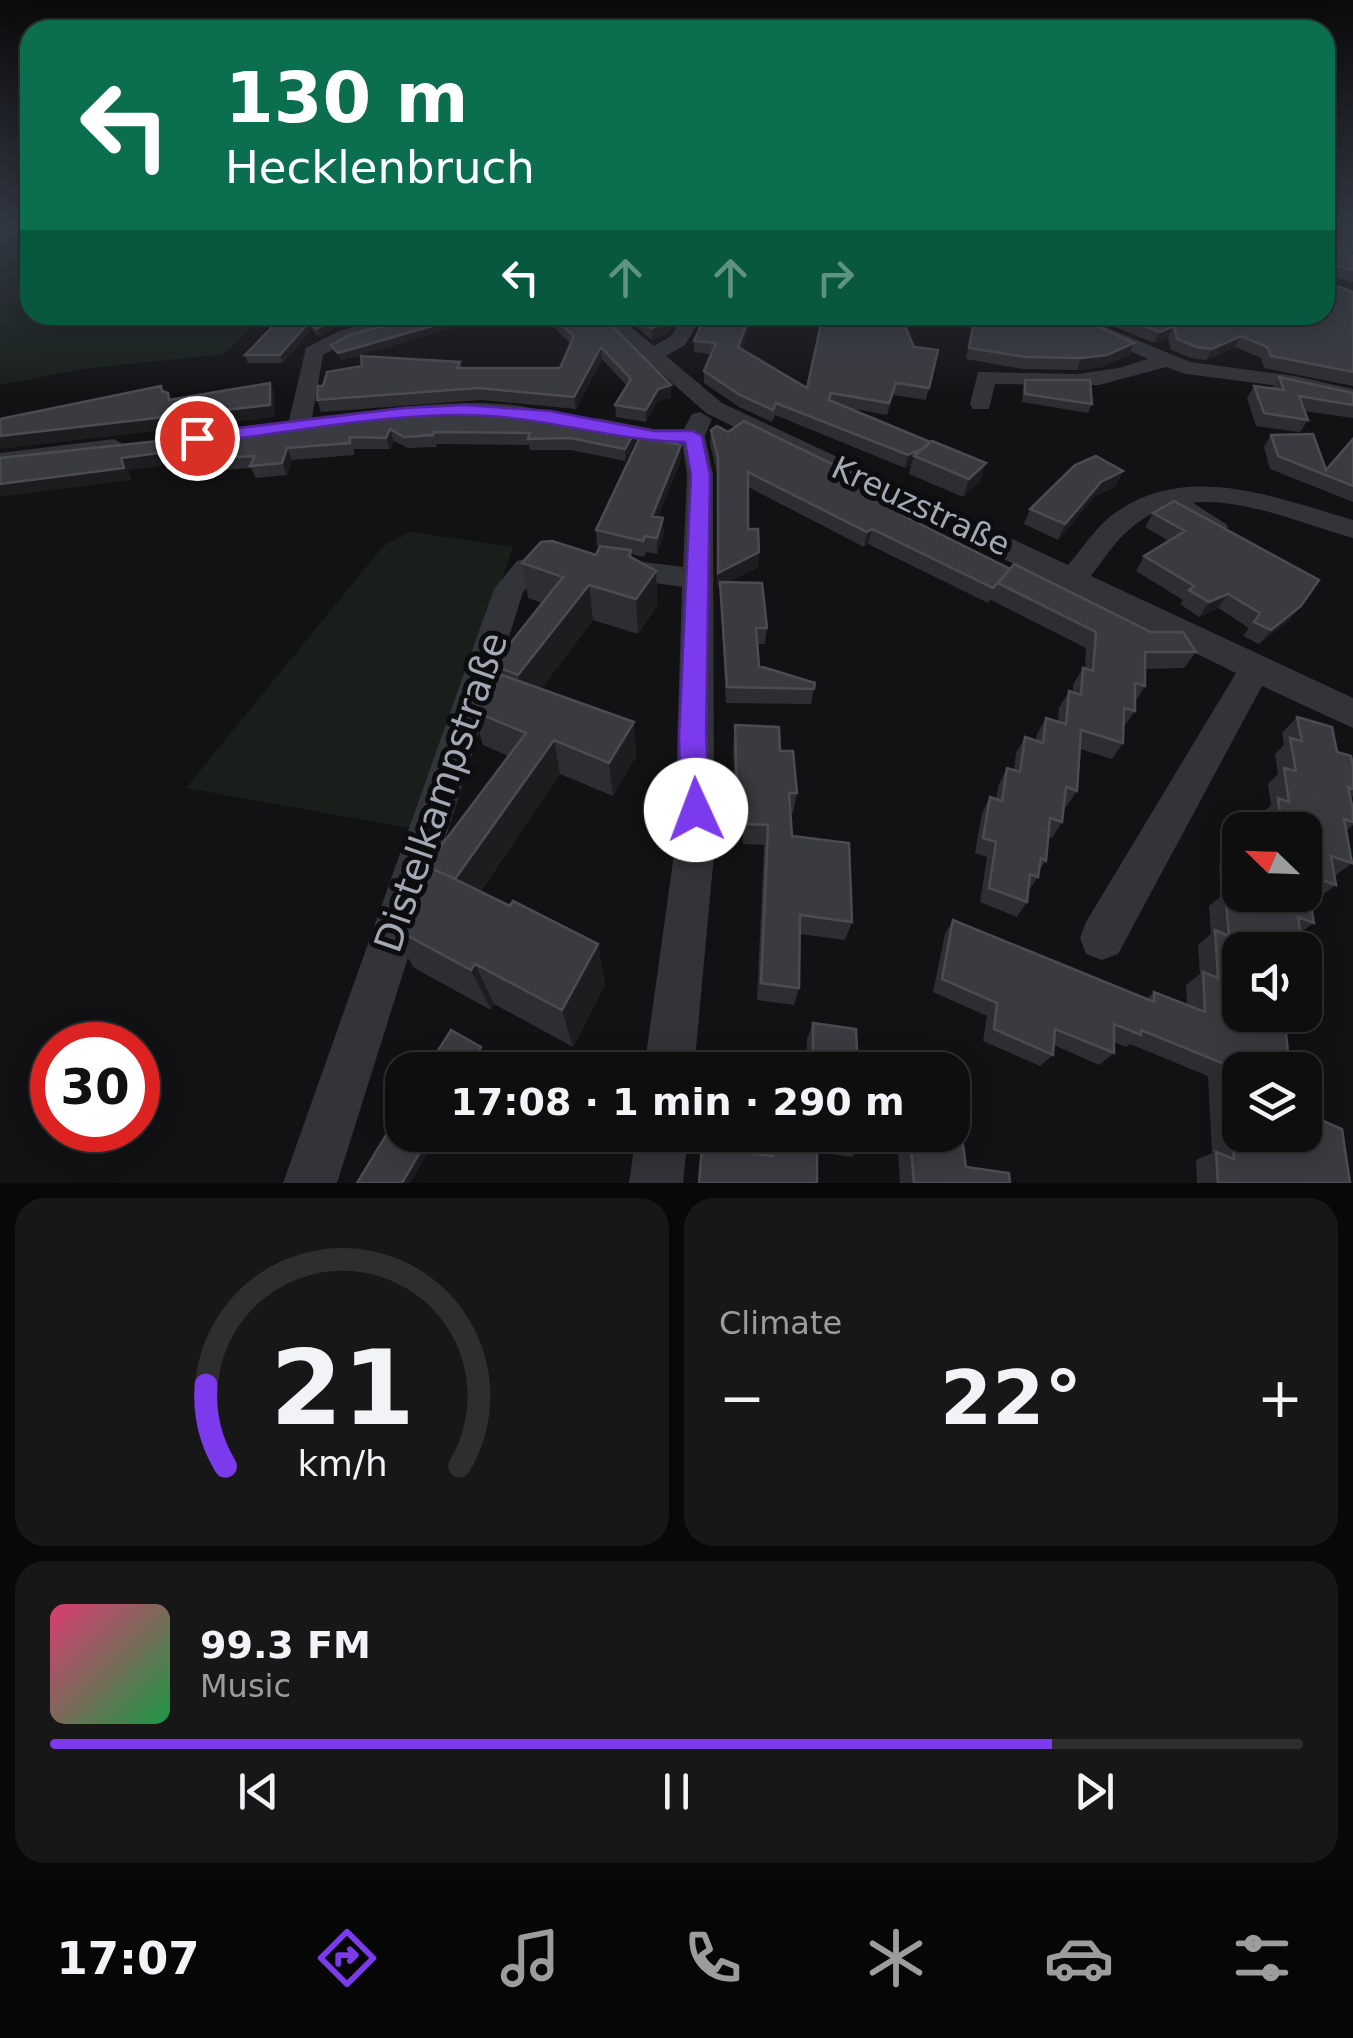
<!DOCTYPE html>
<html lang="en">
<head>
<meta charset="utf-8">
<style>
	body { margin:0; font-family:"DejaVu Sans",sans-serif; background:#171718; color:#f1f3f6; height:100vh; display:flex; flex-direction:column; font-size:38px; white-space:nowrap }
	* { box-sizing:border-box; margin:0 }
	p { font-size:32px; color:#9b9c9e }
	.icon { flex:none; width:55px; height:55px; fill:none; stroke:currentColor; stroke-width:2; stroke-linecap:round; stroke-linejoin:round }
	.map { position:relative; height:1183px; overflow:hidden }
	.side { display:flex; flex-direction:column; gap:15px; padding:15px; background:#080808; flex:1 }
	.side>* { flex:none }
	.guide { position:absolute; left:20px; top:20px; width:1315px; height:305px; border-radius:30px; box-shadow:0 5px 25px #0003,0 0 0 2px #2e2e2f; background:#0b6e4f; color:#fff; overflow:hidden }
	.needle { width:65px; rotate:293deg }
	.tools { position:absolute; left:1222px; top:812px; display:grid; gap:20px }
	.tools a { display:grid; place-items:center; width:100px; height:100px; border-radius:20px; background:#0e0e0f; box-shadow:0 5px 25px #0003,0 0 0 2px #2e2e2f; font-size:50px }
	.speed { position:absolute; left:30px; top:1022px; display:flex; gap:20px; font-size:50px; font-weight:700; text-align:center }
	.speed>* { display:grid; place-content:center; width:130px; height:130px; border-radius:50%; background:#0e0e0f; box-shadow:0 5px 25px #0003,0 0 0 2px #2e2e2f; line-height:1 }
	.speed .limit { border:15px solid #d22; background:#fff; color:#111 }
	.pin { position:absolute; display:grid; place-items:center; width:85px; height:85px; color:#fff; margin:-42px; border:5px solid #fff; border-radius:50%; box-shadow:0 2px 10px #0007 }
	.me { position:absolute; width:110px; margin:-55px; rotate:358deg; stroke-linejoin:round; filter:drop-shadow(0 0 8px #0008) }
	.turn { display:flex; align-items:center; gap:35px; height:210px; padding:0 40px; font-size:45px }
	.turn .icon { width:130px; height:130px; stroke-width:2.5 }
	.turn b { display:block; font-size:70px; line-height:85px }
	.lanes { display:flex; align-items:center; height:95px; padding:0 40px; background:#0003; justify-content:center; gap:50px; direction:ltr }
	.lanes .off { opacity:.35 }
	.big { font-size:75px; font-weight:700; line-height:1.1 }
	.side .card { flex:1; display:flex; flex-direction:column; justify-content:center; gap:15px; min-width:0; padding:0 35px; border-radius:30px; background:#171718 }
	.side .dial { align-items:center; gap:0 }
	.dial svg { height:260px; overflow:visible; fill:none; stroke:#2e2e2f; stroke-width:7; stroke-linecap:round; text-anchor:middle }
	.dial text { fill:#f1f3f6; stroke:none }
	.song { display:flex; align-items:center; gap:30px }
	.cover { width:120px; height:120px; border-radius:15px; background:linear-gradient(135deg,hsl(340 70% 55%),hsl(140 70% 35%)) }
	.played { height:10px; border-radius:5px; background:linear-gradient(90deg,#7c3aed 80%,#2e2e2f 80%) }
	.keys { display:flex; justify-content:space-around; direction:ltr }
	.heat { display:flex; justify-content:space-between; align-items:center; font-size:55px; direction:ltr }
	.side .tiles { flex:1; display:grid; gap:15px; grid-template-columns:1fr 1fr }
	.card:last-child { grid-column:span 2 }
	.trip { position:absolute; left:385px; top:1052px; width:585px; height:100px; border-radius:30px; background:#0e0e0f; box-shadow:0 5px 25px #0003,0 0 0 2px #2e2e2f; font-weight:700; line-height:100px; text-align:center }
	.tab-bar { display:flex; height:160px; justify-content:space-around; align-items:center; background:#060606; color:#9b9c9e }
	.tab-bar .icon { width:70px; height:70px }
	.tab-bar .on { color:#7c3aed }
	.tab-bar b { font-size:45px; color:#f1f3f6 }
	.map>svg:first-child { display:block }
</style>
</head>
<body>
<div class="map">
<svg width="1353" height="1183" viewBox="0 0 1353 1183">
	<rect width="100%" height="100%" fill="#121214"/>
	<path fill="#181f1a" d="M0 247 30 249V315H276L259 319 224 354 82 369 0 385Z
		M411 532 513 547 414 829 186 788 384 545Z"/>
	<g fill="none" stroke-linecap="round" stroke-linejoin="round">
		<path fill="#333439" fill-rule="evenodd" d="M1176 492 1226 524 1228 527 1226 530H1216L1171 499 1169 496Z"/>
		<path fill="#333439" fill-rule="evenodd" d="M403 315H435L433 319 353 339 323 355 312 417C374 411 476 394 535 409L538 414 535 419 437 420 281 432 277 427 289 420 306 348 339 331Z
			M596 315H616L654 346 671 336 684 315H702L685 345 666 356 722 403 1068 565C1083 548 1096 526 1115 513 1187 461 1277 498 1353 520V538C1283 519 1195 473 1131 528 1115 541 1104 559 1091 576L1353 698V728L1262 686 1118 954 1102 960 1086 954 1080 938 1086 922 1236 673 706 413Z
			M1051 315H1076L1190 362 1295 376 1353 389V403L1295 388 1186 374 1166 367 1099 385 995 384 989 409H973L970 404 978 372 1077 374 1119 368 1148 359Z
			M700 412 712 419 705 436 713 475 714 854 694 1070H644L674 854 682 587 609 576 604 569 609 562 619 559 683 567 687 475 682 443H654L589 430 585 425 597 418 654 429H684L692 414Z
			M114 439 126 446 123 451 0 467V453Z
			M558 551 568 554 572 561 568 568 537 576 523 592 337 1183H283L494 589 517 561Z
			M636 1135H688L683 1183H629Z"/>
	</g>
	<path fill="#2e2e32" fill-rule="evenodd" d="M1325 230 1353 236V282L1329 276 1328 283 1353 292V386L1264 368 1261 358 1235 347 1206 360 1191 358 1171 350 1168 337 1154 343 1085 315H1325Z
		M296 315 338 327 319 337 312 329 283 363H248L245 355Z
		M541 315H601L671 398 658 401 646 422 616 417 615 405 627 386 602 359 576 409 481 400 321 412 317 400 460 362 462 368H560L571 344Z
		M622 315H681L668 333 652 340Z
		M706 315H1073L1134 343 1129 355 1102 367 1077 370 1022 369 966 359 973 320H902L914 347 938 350 926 400 893 395 887 415 849 408 980 481 963 497 909 474 911 465 905 468 775 415 772 422 739 407 704 383V371L711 354 694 352V341ZM750 325 820 326 807 388 741 349Z
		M1279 377 1353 393V418L1304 411 1308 420 1300 432 1256 426 1247 398 1254 386 1272 388Z
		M1025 380 1092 404 1088 413 1022 402 1023 388Z
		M438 411 635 431V442L625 461 571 450H530L529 445 437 444 436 447 408 448 394 441 390 449H354V455L292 460 287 475 256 478 251 468 191 472 186 462 128 470 131 480 0 458Z
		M711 430 728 432 912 503 908 517 1010 569 1196 652 1184 668 1145 669V686L1135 702V711L1123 728V743L1112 759 1080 749 1077 791 1066 807 1064 806 1062 822 1052 838 1048 837 1046 861 1039 870 1038 877 1029 890 1027 902 1017 917 980 902 987 857 975 853 982 813 990 797 996 799 999 784 1007 768 1014 770 1016 753 1025 737 1036 741 1037 734 1046 718 1058 721 1059 708 1069 691 1073 693V685L1083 668 1085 669 1086 648 991 600 992 598 988 603 868 544 864 547 748 487V529L758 567 728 582 767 628 765 644H757L759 666 815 683 811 704 726 703 720 586 717 587V473L710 444Z
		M1271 435 1326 470 1353 439V502L1270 469 1264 447Z
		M681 445V460L658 517 664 533 657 554 646 552 644 557 632 554V557L656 571 657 606 638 634 593 620 541 689 634 722 636 756 613 796 560 774 480 892 598 944 605 985 573 1047 494 1004 491 1010 414 968 388 925 428 870 426 866 508 756 483 745 473 711 497 681 493 665 542 603 528 598 522 563 596 555 600 546H597L596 530Z
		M1123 471 1116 486 1094 497 1058 540 1024 524 1030 509Z
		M1174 501 1290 620 1259 644 1243 636 1249 628 1218 608 1199 617 1180 604 1183 600 1136 571 1144 556 1169 541 1145 527 1153 513Z
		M1297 717 1353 766V796L1350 798 1353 810V825L1346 831 1352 863 1335 876 1336 885 1317 899 1310 897 1314 923 1300 933 1240 950V1070L1350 1183H1197L1196 1160 1212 1153 1208 1076 1130 1044 1126 1047 1114 1042V1053L1099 1065 1054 1045 1053 1055 1040 1066 983 1041 987 1016 933 992 945 934 953 920 1146 999 1154 992 1187 1005 1186 985 1200 974 1198 945 1211 934 1209 906 1221 896 1219 866 1235 850 1305 895V830H1264L1262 814 1271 805 1268 784 1278 774 1275 754 1284 745 1282 733Z
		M735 725 780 751 797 793 793 813H791L792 836 852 922 845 940 800 934 799 988 794 1005 757 1000 764 845 743 844 742 812 735 811 733 746Z
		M813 1023 858 1070H807V1039Z
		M769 1135H860L861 1146 852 1157 817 1152V1183L768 1155Z
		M897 1135H952L966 1167 1010 1183H900Z"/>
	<path fill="#1d1d20" d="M354 315H388L338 327 319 337 316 329 336 319Z
		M470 315H476L477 321 341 361 338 353Z
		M673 315H681L668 333 652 340V328Z
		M750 315V325L737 359 738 347Z
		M310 321 312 329 283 363 280 355Z
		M1174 326 1168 337 1154 343 1160 332Z
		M1241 336 1235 347 1206 360 1212 349Z
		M1134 343 1129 355 1102 367 1077 370 1081 358Z
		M601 347 602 359 576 409 574 397Z
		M270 383 275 394V417L0 449V436Z
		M671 385V398L658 401 646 422V410L658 389Z
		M390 429 394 441 390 449 386 438Z
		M635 431V442L625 461V449Z
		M933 444 914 456 911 465 905 468 908 455Z
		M681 445V460L652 532V516Z
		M287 448 292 460 287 475 282 463Z
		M189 449 184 460 186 462 128 470 131 480 0 497V484L121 458Z
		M986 463 980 481 963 497 969 479Z
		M1123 471 1116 486 1094 497 1058 540 1065 524 1101 482Z
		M912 503 908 518 900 514Z
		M663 518 664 533 657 554V538Z
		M872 529 868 544 864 547 867 532Z
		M759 552 758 567 717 587 718 573Z
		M656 571 657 606 638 634 636 599Z
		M589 585 593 620 526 709 518 675Z
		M1228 594 1218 608 1199 617 1209 602Z
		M1301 606 1290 620 1259 644 1271 630Z
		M634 722 636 756 613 796 609 763Z
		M554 740 560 774 467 910 454 880Z
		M598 944 605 985 573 1047 562 1010Z
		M475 964 494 1004 491 1010 471 970Z
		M481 1047 485 1054 475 1070H468Z
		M430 1135H438L410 1183H402Z"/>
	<path fill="#3a3b40" stroke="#4b4c52" stroke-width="2.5" d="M1325 230H1341L1353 236V250H1334L1353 256V270L1329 264 1328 283 1353 292V372L1271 356 1267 347 1241 336 1212 349 1197 347 1177 339 1174 326 1160 332 1117 315H1325Z
		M296 315H354L336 319 316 329 310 321 280 355H245L280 319Z
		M431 315H470L338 353 331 345 352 334Z
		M551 315H601L671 385 658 389 646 410 615 405 631 379 601 347 574 397 478 388 317 400 318 386H323L327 372 362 366 361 356 460 362 457 368H560L574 336Z
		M635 315H673L668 322 652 328Z
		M706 315H750L738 347 807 388 823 315H900L914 347 938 350 929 388 896 383 889 403 831 393 829 400 930 442 922 449 908 455 776 403 773 410 740 395 704 371 716 343 694 341Z
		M975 315H1073L1134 343 1107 355 1081 358 1026 357 969 348Z
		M1279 377 1353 393V405L1299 396 1308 420 1264 413 1254 386 1284 390Z
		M1025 380H1090L1092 404 1025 394Z
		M270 383V405L0 436V419L161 386 162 391 168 393 169 400Z
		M438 411 531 413 635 431 625 449 570 438 528 439 530 433 434 432 433 435 404 437 390 429 386 438 350 437V443L287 448 282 463 250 466 255 456 184 460 189 449 121 458 124 468 0 484V458Z
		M744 421 912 503 900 514 1010 569 993 588 872 529 867 532 748 472V529H758L759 552 718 573V458L711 430 717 426 728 432Z
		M1313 434 1326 470 1353 439V486L1278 456 1271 435Z
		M640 437 681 445 652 516 663 518 657 538 645 536 643 541 596 530Z
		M932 441 986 463 969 479 914 456Z
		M1096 456 1123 471 1101 482 1065 524 1030 509 1075 465Z
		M1174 501 1319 580 1301 606 1271 630 1254 622 1260 613 1228 594 1209 602 1189 590 1194 586 1144 556 1185 531 1153 513Z
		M552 541 596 555 600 546 631 550 629 556 656 571 636 599 589 585 518 675 493 665 563 577 522 563 541 542Z
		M1014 564 1151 632H1183L1196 652H1145V686L1135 683V711L1124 708 1123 743 1081 730 1077 791 1066 787 1062 822 1050 818 1046 861 1041 858 1038 877 1030 874 1027 902 989 888 996 842 983 838 990 797 1002 801 1007 768 1020 772 1025 737 1043 743 1046 718 1066 724 1069 691 1081 695 1083 668 1093 671 1096 632 998 583Z
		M720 582 762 583 767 628H756L759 666 815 683 814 689 727 687Z
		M502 675 634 722 609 763 554 740 455 879 426 866 526 733 473 711Z
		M1297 717 1332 727 1337 752 1351 756 1353 766V789L1348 787 1353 810V822L1344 819 1352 863 1331 856 1336 885 1305 874V830H1282L1278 798 1289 802 1284 768 1296 771 1290 738 1302 741Z
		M735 725 779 727 780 751H793L797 793H789L792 836 849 843 852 922 800 915 799 988 761 983 768 825 745 824 744 791H737Z
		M1235 850 1240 852V895H1305L1306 874 1314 923 1298 917 1303 950H1240V1015H1284L1290 1070H1240V1135H1305V1113L1342 1129 1350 1183H1218L1216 1152 1234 1159 1227 1065 1141 1030V1035L1114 1024V1053L1055 1029 1053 1055 994 1029 997 1003 942 979 953 920 1154 1002V992L1205 1012 1203 972 1218 978 1215 930 1229 936 1225 892 1239 896Z
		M430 867 510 906 513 901 598 944 562 1010 475 964 471 970 388 925Z
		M813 1023 856 1029 858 1070H813Z
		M451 1030 481 1047 468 1070H426Z
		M402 1109V1135H430L402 1183H357Z
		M952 1115 959 1116 966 1167 1009 1173 1010 1183H914L910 1135H952Z
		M773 1135H860L861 1146 817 1139V1183H699L702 1146 773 1156Z"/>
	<linearGradient id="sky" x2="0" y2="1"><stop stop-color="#0a0a0b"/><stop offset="0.58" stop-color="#333945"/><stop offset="1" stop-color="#333945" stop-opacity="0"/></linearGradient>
	<rect width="1353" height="395" fill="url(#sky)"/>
	<path fill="#7c3aed" stroke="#51269a" stroke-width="2.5" d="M465 405 550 411 654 431H693L702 436 710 475 706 736 710 810 706 820 696 824 685 820 681 810 679 736 691 475 685 442C611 441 539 415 464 415 375 415 285 433 197 444L188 438 197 433 404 408Z"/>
	<g text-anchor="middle" stroke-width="10" stroke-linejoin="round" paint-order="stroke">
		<g font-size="32" fill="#a3a8b5" stroke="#0d0d0f">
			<text transform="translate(921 506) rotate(25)" y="11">Kreuzstraße</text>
		</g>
		<g font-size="38" fill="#a3a8b5" stroke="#0d0d0f">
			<text transform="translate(441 792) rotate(-71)" y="13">Distelkampstraße</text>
		</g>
	</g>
</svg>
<div class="tools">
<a><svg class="needle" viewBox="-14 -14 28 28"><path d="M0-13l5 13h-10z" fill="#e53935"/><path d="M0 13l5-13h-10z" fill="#9b9c9e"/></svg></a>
<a><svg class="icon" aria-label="sound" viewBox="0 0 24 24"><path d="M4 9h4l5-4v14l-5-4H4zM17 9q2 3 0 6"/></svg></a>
<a><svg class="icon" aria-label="layers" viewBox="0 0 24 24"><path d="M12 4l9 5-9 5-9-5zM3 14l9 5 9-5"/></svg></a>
</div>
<div class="speed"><div class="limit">30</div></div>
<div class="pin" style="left:197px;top:438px;background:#d93025"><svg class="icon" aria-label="arrive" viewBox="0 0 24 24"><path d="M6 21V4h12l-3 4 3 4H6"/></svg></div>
<svg class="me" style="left:696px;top:810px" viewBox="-20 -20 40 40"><circle r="19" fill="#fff"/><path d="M0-13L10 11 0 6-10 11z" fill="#7c3aed"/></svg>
<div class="trip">17:08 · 1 min · 290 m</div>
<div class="guide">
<div class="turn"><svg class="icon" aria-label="left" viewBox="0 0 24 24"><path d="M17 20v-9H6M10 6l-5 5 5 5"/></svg><div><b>130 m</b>Hecklenbruch</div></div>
<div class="lanes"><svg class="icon" aria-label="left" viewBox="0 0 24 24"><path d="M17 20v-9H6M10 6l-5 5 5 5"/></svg><svg class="icon off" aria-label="ahead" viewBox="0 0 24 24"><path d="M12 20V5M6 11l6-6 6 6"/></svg><svg class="icon off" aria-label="ahead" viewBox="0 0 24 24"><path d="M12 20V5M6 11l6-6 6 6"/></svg><svg class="icon off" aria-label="right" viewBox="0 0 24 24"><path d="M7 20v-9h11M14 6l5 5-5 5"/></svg></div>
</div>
</div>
<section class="side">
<div class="tiles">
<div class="card dial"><svg viewBox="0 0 100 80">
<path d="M14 69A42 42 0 1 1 86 69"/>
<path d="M14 69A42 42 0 0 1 8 44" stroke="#7c3aed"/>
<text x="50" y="56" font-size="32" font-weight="700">21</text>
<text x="50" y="72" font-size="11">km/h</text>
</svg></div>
<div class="card"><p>Climate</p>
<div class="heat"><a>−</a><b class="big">22°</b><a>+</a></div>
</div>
<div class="card">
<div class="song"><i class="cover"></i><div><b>99.3 FM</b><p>Music</p></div></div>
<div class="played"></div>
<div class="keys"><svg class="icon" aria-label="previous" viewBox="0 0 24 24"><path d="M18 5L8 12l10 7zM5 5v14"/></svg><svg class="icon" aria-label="pause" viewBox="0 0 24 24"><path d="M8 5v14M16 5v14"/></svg><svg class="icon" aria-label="next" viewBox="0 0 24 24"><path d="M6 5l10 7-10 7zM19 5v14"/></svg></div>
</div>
</div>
</section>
<nav class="tab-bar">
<b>17:07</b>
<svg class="icon on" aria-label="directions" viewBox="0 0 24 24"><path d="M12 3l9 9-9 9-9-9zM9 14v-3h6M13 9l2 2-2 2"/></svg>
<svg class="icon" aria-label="music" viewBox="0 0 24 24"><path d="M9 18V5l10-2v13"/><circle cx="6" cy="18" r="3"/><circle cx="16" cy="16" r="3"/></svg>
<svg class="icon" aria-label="phone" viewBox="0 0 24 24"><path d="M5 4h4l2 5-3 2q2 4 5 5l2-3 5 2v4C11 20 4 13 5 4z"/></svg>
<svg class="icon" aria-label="climate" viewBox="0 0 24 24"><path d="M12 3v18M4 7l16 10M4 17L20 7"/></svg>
<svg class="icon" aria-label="car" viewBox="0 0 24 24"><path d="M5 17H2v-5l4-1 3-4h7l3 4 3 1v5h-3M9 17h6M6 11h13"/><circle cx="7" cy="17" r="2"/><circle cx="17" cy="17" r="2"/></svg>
<svg class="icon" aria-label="filters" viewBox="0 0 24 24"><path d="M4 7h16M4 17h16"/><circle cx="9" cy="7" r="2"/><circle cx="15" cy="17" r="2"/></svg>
</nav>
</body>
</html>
